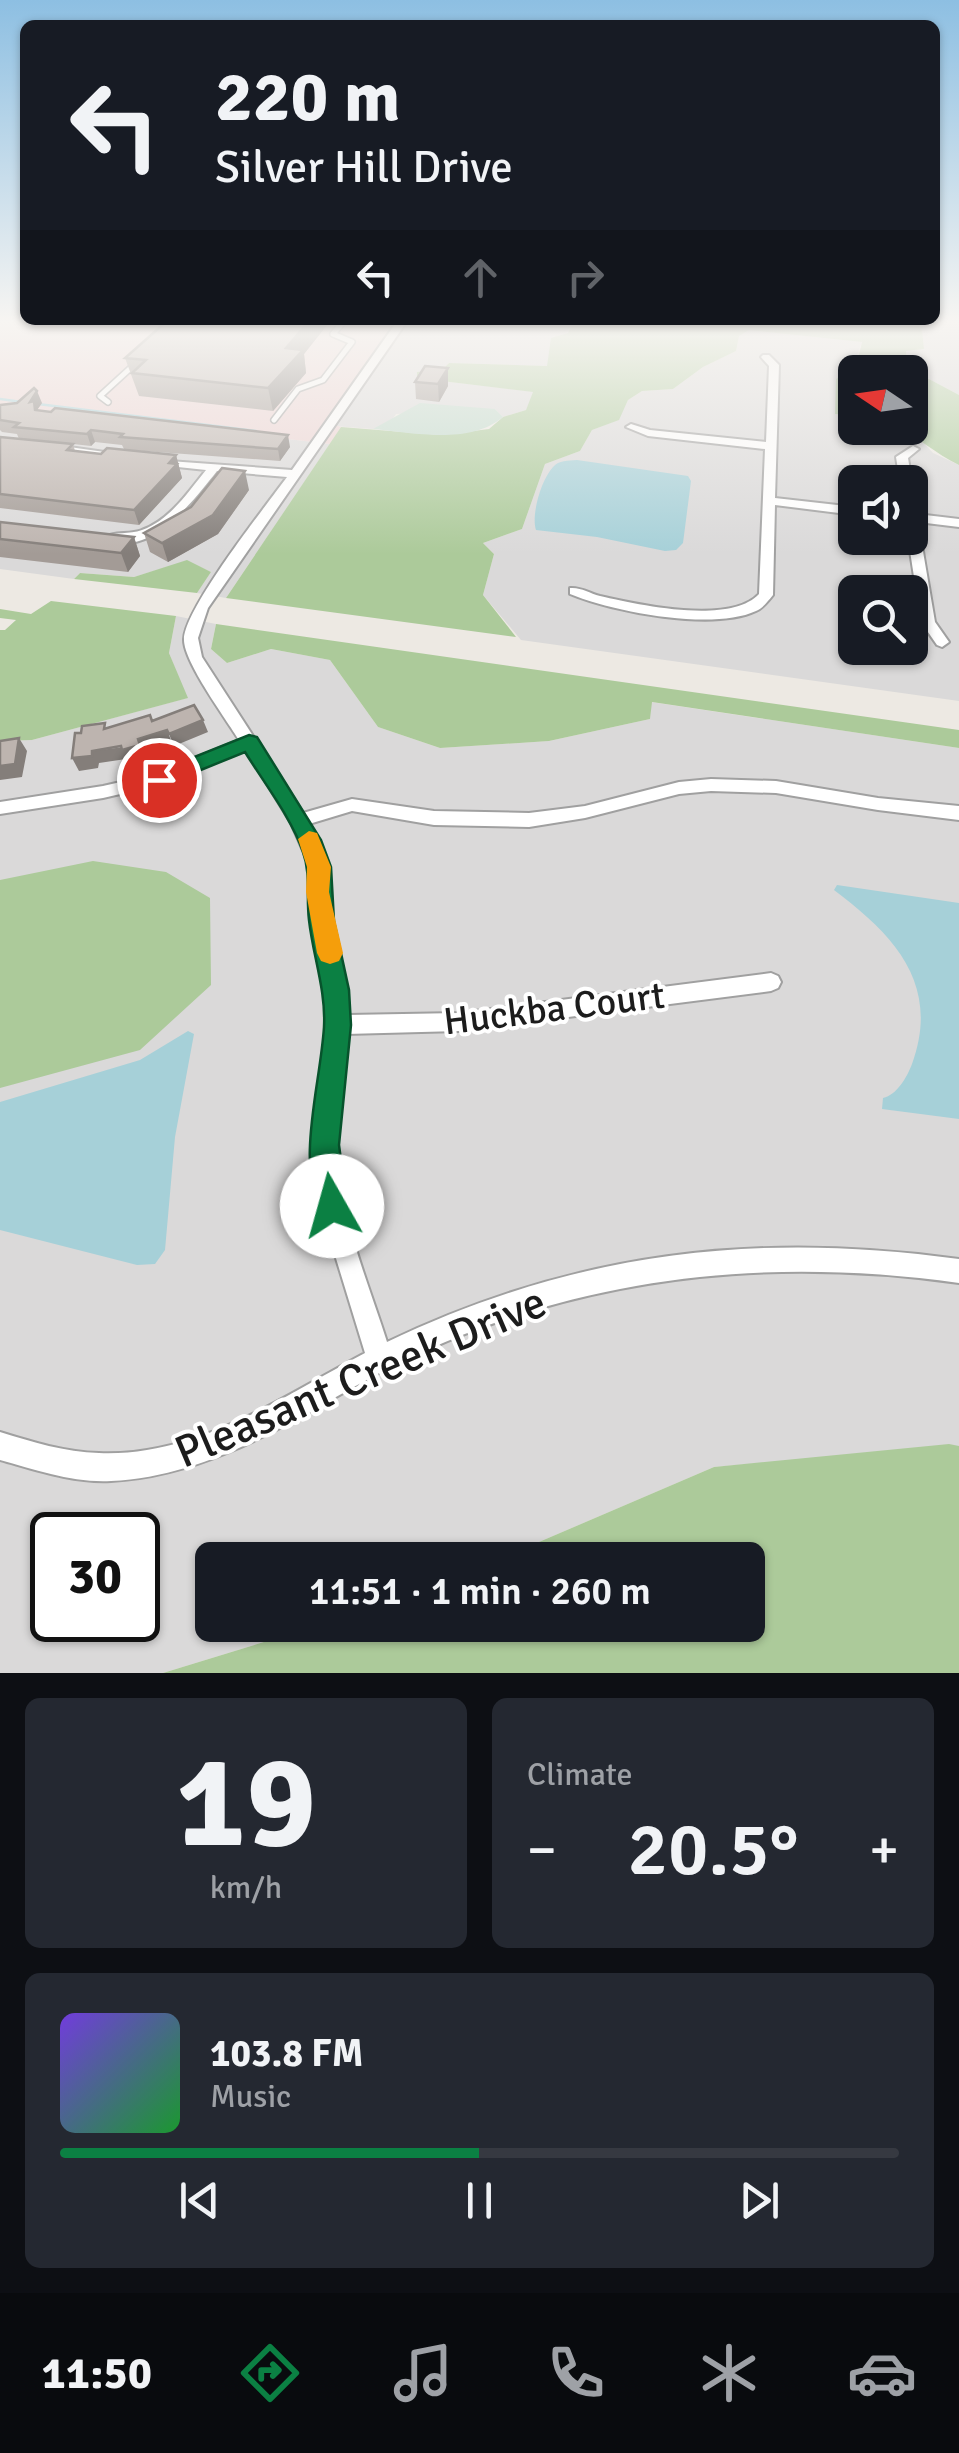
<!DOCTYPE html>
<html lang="en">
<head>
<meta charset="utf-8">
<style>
	body { margin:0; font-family:Signika,sans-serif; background:#242831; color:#f1f3f6; height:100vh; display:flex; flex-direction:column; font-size:38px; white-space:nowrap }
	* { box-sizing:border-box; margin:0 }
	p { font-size:32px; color:#9ea1a6 }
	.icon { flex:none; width:55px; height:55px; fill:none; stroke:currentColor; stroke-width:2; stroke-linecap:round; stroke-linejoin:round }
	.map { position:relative; height:1673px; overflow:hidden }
	.side { display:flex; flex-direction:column; gap:25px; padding:25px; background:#0d0f14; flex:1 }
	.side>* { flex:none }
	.banner { position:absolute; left:20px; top:20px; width:920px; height:305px; border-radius:15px; box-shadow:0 2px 8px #0004; background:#171b24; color:#f1f3f6; overflow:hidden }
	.needle { width:65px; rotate:283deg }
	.buttons { position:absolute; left:838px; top:355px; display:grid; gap:20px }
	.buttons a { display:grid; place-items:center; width:90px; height:90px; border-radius:15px; background:#171b24; box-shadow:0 2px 8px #0004; font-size:50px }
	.speed { position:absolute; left:30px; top:1512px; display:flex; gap:20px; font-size:50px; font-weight:700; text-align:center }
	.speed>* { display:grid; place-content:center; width:130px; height:130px; border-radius:50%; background:#171b24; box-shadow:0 2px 8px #0004; line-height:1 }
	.speed .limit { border:5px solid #111; border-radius:15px; background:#fff; color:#111 }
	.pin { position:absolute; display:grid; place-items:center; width:85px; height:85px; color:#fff; margin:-42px; border:5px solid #fff; border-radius:50%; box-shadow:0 2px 10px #0007 }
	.me { position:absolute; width:110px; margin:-55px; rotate:353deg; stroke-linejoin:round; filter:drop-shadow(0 0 8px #0008) }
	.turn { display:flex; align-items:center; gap:35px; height:210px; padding:0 30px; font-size:45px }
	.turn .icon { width:130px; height:130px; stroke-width:2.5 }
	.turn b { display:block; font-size:70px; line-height:85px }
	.lanes { display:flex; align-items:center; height:95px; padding:0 30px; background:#0003; justify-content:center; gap:50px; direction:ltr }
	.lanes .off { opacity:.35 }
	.big { font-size:75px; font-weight:600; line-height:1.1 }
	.side .widget { flex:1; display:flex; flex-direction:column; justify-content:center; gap:15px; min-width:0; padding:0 35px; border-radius:15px; background:#242831 }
	.side .dial { align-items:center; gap:0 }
	.dial b { font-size:130px; line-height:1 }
	.song { display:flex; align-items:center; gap:30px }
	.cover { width:120px; height:120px; border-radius:15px; background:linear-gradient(135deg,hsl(260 70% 55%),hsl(130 70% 35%)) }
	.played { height:10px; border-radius:5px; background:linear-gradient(90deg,#0b8043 50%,#363941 50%) }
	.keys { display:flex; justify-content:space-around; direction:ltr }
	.heat { display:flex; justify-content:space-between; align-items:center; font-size:55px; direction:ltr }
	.side .tiles { flex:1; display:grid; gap:25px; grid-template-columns:1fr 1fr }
	.widget:last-child { grid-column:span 2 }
	.trip { position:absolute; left:195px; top:1542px; width:570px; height:100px; border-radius:15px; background:#171b24; box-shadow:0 2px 8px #0004; font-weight:600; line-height:100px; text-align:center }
	.tab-bar { display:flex; height:160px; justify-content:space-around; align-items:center; background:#090b0e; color:#9ea1a6 }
	.tab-bar .icon { width:70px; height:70px }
	.tab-bar .on { color:#0b8043 }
	.tab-bar b { font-size:45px; color:#f1f3f6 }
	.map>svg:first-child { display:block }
</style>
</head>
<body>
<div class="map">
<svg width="959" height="1673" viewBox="0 0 959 1673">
	<rect width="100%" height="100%" fill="#ede9e3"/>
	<path fill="#dad9d9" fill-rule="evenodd" d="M407 320H574L547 366 449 363 442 370 417 378 535 392 526 410 503 417 495 409 396 414 389 424 373 429 334 426Z
		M921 320H959V395L929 379 910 377 906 350 924 349Z
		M748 330 862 342 835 414 855 416V428H895L916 435 933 453 959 465V701L521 640 483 595 494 554 483 543 522 529 545 464 580 451 592 430 618 420 628 400 642 391 673 389 703 367 736 351 739 336ZM855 482H910V538H855ZM855 592H910V648H855Z
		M0 405 330 444 226 598 197 593 211 572 187 561 134 577 80 573 74 579 0 569Z
		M176 616 216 624 211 649 227 663 271 649 330 660 378 727 440 748 549 741 650 719 651 702 959 748V1446L714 1467 497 1560H212V1625H319L163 1673H0V741L32 740 187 698 169 653ZM52 1535H138V1620H52Z"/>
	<path fill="#edd3d3" d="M0 320H407L335 425 341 427 330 444 0 405Z"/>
	<path fill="#acca9a" d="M574 320H921L924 349 906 351 908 372H855V416L835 414 836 379 857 364 862 342 749 330 739 336 736 351 703 367 673 389 642 391 628 400 619 420 592 430 580 451 545 464 522 529 483 543 494 554 483 595 516 637 226 598 341 427 441 435 489 429 503 417 526 410 533 392 417 378V372L442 370 449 363 547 366 551 338 568 333Z
		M910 377 929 379 959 395V465C935 454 919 436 895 428H910Z
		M187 560 211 572 197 593 74 579 80 573 134 577Z
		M51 601 176 616 169 653 188 698 32 740 0 741V630H5L16 620 0 618V609L31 614Z
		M216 624 959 730V748L652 702 650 719 549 741 440 748 378 727 330 660 271 649 227 663 211 649Z
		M93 861 166 872 210 898 211 985 140 1050 0 1088V880Z
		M949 1444 959 1446V1673H163L319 1625H748V1560H497L714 1467Z"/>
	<path fill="#c1dacc" d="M420 403 495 409 503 417C470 445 414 433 373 429Z"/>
	<path fill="#a6d0d8" d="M577 460 688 476 691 481 683 543 676 550 665 551 597 537 536 530C531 515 541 480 553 467 559 460 568 461 577 460Z
		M837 885 959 903V1119L882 1109 883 1098C897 1095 907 1077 912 1064 941 984 894 935 834 890Z
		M188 1031 194 1034 175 1137 165 1250 155 1264 137 1265 0 1230V1102L140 1060Z"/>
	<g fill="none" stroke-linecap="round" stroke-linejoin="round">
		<path stroke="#a6d0d8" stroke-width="2.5" d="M0 399 22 402
			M38 404 256 431"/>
		<g stroke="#a0a0a0" stroke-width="8">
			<path id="service" d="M108 402 100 396 135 364
				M274 420 298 389 323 380 352 342 333 334 345 320"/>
		</g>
		<g stroke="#a0a0a0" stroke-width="4">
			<path id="minor" d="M398 320H408L208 608 198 638 202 657 303 813 352 799 434 811 529 813 585 806 679 782 711 779 776 781 878 798 959 806V820L878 810 776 793 711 791 679 794 585 818 529 827 434 825 352 811 309 824 328 867 327 892 346 990 347 1015 459 1013 771 973 778 976 781 982 778 988 771 991 459 1031 346 1034C343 1072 335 1111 337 1149 339 1215 367 1279 387 1342 575 1252 755 1231 959 1259V1283C806 1262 657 1269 509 1318 466 1332 424 1350 383 1371 297 1417 213 1476 111 1481 73 1483 36 1470 0 1460V1432C32 1442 65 1452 99 1453 197 1457 282 1397 365 1353L320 1206 316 1175 314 1145 327 1025 326 990 309 892 310 867 291 823 246 750 159 785 103 798 0 814V802L103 786 156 774 239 740C226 719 183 661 184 639 185 608 265 507 287 477L217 471C194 500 147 563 104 537 115 531 129 535 142 530 170 520 188 492 206 470L159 465 153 462 155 460 292 470Z
				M763 355H769L779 365 775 498 855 507V515L775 505 773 595C768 601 763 608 756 611 713 631 613 612 570 594V588C581 587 589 593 600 596 639 605 730 625 759 594L765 449 648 436 626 427 631 424 650 430 766 442 769 366 761 357Z
				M55 445 119 454 125 457 119 460 51 450 49 448Z
				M913 446 919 449 908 458 912 482 910 485 900 482 896 457Z
				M910 504 914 505 917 514 959 519V527L918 522 935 622 949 642 942 647 937 645 921 622 908 538Z"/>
		</g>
		<use href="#service" stroke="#fff" stroke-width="5"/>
		<use href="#minor" fill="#fff" fill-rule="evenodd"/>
	</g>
	<path fill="#a39b96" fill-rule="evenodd" d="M168 320H331L304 354 306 373 273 411 139 396 125 358Z
		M415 382 448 386 439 402 416 399Z
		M42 403 37 410 290 447 280 461 130 450 176 455 182 478 139 525 0 508V437L19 439 17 434 2 432 0 430V405ZM95 442 122 445 124 449 101 454 75 451 73 444 91 446Z
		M249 490 218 534 168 562 150 552 144 533Z
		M0 522 134 537 140 556 128 572 0 557Z"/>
	<path fill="#847e7a" d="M310 320H331L304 354 306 373 273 411 268 388 286 348Z
		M448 368V386L439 402 438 384Z
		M37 391 42 403 37 410 40 422 30 402Z
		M91 430 95 442 91 446 87 434Z
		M288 435 290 447 280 461 278 449Z
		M176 455 182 478 139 525 134 510Z
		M245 471 249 490 218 534 168 562 162 543Z
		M134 537 140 556 128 572 121 553Z
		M203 720 208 732 174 746 169 734Z
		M167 730 172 743 143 752 138 739Z
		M19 738 27 751 22 777 0 780V766Z
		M140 745 145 757 128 763 126 759 99 763 98 768 79 771 72 758 92 751Z"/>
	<path fill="#bdb4af" stroke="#847e7a" stroke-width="2.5" d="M168 320H310L286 348 303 350 268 388 132 373 146 360 125 358Z
		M425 366 448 368 438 384 415 382Z
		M34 388 37 391 30 402 34 401 35 410 51 412 55 408 288 435 278 449 120 437 123 434 91 430 87 434 14 427 19 423 0 420V405L17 403Z
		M0 437 73 444 67 450 101 454 107 448 176 455 169 463 177 464 134 510 0 494Z
		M222 468 245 471 213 515 162 543 144 533 191 507Z
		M0 522 134 537 121 553 0 539Z
		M194 705 203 720 169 734 167 730 138 739 140 745 122 750 121 746 92 751V756L72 758 75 733H81L82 726 105 723 104 729 150 715 152 721Z
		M19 738 15 764 0 766V741Z"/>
	<linearGradient id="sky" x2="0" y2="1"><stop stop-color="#8dbfe2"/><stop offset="0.58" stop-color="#f7f5f2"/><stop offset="1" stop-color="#f7f5f2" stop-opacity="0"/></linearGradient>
	<rect width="959" height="554" fill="url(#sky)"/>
	<path fill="#0b8043" stroke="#07532c" stroke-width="2.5" d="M249 735 257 737 321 840 331 867 334 921 349 990 351 1025 339 1145 347 1206 343 1217 332 1222 321 1217C296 1158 320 1088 324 1027 326 990 313 956 309 920 306 897 311 874 303 852 291 817 264 783 245 752L159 787 148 780 152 774Z"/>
	<path fill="#f59e0b" d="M309 831 317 833 331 867 329 892 343 953 339 961 330 964 321 961 317 953 306 892 307 867 298 839Z"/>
	<g text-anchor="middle" stroke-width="8" stroke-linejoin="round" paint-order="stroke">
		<g font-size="38" fill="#1c1c1c" stroke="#fff">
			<text transform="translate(554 1008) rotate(-7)" y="13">Huckba Court</text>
		</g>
		<g font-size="45" fill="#1c1c1c" stroke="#fff">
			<text transform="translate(360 1376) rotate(-23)" y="16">Pleasant Creek Drive</text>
		</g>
	</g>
</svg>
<div class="buttons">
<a><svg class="needle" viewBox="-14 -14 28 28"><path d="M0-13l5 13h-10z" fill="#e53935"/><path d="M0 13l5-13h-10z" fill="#9ea1a6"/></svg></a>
<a><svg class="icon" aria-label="sound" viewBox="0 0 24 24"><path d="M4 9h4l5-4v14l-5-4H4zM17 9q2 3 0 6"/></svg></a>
<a><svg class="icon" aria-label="search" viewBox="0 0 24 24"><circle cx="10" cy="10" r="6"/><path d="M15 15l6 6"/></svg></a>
</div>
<div class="speed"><div class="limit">30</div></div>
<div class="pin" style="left:159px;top:780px;background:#d93025"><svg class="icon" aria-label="arrive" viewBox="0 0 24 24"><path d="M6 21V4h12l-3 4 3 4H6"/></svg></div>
<svg class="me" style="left:332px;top:1206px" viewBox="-20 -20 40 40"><circle r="19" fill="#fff"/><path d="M0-13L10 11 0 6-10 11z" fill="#0b8043"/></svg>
<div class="trip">11:51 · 1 min · 260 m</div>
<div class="banner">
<div class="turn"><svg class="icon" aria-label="left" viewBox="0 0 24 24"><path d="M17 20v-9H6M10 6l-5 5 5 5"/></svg><div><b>220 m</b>Silver Hill Drive</div></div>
<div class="lanes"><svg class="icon" aria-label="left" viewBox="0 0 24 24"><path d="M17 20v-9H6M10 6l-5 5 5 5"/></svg><svg class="icon off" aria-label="ahead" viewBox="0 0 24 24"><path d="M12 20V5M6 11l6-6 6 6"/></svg><svg class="icon off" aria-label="right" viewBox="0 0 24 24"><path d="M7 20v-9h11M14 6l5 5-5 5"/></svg></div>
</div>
</div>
<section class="side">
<div class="tiles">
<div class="widget dial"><b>19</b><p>km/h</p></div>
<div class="widget"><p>Climate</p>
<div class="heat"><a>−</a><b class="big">20.5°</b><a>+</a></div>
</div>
<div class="widget">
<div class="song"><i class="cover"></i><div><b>103.8 FM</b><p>Music</p></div></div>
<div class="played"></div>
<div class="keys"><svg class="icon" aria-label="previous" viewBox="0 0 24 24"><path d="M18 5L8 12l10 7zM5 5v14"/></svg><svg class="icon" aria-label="pause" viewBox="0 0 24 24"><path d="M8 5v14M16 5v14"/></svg><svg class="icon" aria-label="next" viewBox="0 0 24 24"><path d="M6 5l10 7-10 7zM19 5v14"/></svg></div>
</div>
</div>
</section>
<nav class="tab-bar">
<b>11:50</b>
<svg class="icon on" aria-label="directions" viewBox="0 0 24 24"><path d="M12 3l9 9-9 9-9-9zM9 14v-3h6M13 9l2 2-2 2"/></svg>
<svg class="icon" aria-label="music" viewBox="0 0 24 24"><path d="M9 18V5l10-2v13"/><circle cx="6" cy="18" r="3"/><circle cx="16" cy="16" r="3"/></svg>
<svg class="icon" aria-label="phone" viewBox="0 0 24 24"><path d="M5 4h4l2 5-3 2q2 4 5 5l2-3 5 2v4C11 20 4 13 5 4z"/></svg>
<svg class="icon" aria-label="climate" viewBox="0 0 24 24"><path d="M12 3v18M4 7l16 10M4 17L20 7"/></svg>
<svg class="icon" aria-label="car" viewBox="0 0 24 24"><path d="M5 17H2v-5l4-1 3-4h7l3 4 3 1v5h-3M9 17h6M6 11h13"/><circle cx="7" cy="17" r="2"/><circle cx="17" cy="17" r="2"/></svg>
</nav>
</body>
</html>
